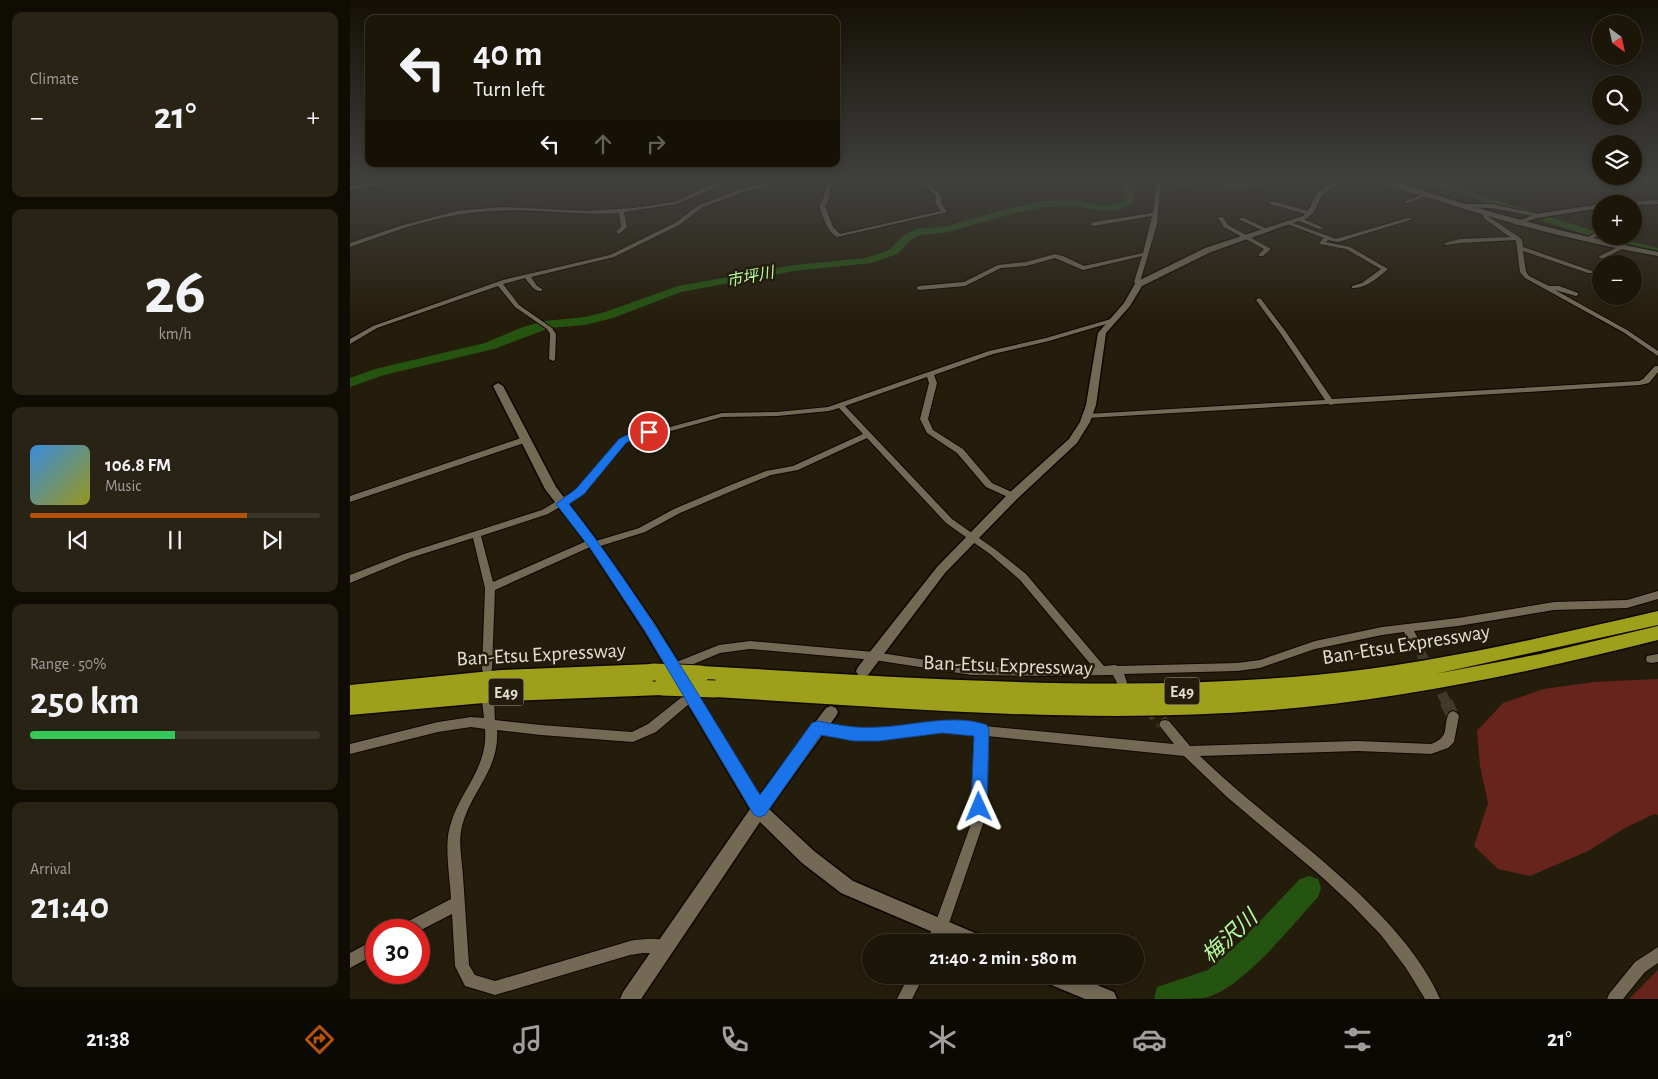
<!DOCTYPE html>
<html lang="en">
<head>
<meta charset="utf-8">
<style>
	body { margin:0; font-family:"Alegreya Sans","Noto Sans JP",sans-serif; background:#292316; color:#f1f3f6; height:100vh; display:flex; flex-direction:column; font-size:19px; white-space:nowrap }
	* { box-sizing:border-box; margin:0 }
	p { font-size:16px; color:#a09f9c }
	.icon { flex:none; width:28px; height:28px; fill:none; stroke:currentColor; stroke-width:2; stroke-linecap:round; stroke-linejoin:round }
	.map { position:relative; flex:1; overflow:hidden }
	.side { display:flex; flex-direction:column; gap:12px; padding:12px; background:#0f0c04; width:350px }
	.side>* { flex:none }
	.top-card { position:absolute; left:15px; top:15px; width:475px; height:152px; border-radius:10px; box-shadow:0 2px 8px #0003,0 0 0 1px #3a3529; background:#1c1608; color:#f1f3f6; overflow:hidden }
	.needle { width:32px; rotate:147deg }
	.tools { position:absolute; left:1242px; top:15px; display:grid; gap:10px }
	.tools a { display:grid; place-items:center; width:50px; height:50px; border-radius:50%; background:#1c1608; box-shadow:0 2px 8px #0003,0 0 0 1px #3a3529; font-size:25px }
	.speed { position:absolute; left:15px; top:919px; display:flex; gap:10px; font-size:25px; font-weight:700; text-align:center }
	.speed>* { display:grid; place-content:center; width:65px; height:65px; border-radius:50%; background:#1c1608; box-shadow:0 2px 8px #0003,0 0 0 1px #3a3529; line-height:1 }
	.speed .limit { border:8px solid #d22; background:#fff; color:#111 }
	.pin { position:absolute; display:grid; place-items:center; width:42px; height:42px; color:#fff; margin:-21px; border:2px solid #fff; border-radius:50%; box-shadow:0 1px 5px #0007 }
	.me { position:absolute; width:55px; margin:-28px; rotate:359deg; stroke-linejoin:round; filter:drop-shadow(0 0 4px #0008) }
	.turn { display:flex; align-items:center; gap:18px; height:105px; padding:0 25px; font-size:22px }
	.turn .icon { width:65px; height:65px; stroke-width:2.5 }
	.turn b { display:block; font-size:35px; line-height:42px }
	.lanes { display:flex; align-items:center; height:48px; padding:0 25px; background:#0003; justify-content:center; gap:25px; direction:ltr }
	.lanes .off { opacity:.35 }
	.big { font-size:38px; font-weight:700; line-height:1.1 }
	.side .widget { flex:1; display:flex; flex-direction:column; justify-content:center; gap:8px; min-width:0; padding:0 18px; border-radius:10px; background:#292316 }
	.side .dial { align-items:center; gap:0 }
	.dial b { font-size:65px; line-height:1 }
	.song { display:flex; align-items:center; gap:15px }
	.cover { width:60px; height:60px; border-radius:8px; background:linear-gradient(135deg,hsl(210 70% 55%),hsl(60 70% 35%)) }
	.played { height:5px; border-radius:2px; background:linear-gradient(90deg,#b45309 75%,#3a3529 75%) }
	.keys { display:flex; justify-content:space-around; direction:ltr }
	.heat { display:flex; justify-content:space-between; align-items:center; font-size:28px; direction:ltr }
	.charge { height:8px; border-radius:4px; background:linear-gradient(90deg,#34c759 50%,#3a3529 0) }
	.trip { position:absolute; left:512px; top:934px; width:282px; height:50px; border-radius:25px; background:#1c1608; box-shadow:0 2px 8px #0003,0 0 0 1px #3a3529; font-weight:700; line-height:50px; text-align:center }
	.tabs { display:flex; height:80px; justify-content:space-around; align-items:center; background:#0b0903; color:#a09f9c }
	.tabs .icon { width:35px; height:35px }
	.tabs .selected { color:#b45309 }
	.tabs b { font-size:22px; color:#f1f3f6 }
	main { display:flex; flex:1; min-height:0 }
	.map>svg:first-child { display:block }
</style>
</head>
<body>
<main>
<section class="side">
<div class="widget"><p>Climate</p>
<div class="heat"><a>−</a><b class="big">21°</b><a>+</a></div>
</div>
<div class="widget dial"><b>26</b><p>km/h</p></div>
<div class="widget">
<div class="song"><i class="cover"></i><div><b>106.8 FM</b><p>Music</p></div></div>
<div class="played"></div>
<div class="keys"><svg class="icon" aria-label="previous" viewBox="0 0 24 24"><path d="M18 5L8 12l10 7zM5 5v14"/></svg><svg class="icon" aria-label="pause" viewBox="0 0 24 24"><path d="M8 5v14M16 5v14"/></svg><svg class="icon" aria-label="next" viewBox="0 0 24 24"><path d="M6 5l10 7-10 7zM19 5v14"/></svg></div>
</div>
<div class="widget"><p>Range · 50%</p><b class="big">250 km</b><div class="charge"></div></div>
<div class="widget"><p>Arrival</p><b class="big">21:40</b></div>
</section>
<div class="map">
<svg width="1308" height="999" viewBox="0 0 1308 999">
	<rect width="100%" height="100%" fill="#251d0b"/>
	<path fill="#66241d" d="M1308 679V815L1304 814 1275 828 1238 851 1180 876 1148 869 1124 846 1138 803 1130 766 1127 731 1153 703 1194 689 1244 682Z
		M1308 970V999H1279Z"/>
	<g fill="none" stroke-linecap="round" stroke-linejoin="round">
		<path fill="#255310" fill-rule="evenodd" d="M775 180H784V202L771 209 754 212 727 206 694 207 658 215 598 232 569 235 562 239 547 254 521 263 444 271 331 292 263 318 235 325 200 328 144 349 34 375 0 387V378L25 369 135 343 173 327 195 321 235 317 255 312 328 286 444 265 516 258 539 250 554 235 567 229 597 226 653 210 694 201 727 200 754 206 774 201Z
			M818 180H849L837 186 821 184Z
			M862 180C872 180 878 184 886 184 902 184 918 179 935 180L930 183 883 190Z
			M1068 180H1082L1251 233V236H1260L1308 248V254L1273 247Z
			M959 876 968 879 971 888 968 897C941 926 892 990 854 998 839 999 820 999 804 999L807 987 858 970 890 942 950 879Z"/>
		<path stroke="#423a29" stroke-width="10" stroke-dasharray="10 5" stroke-linecap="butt" d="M1064 640 1097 704"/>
		<path stroke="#423a29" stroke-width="13" stroke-dasharray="13 6" stroke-linecap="butt" d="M1096 702 1103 716
			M797 707 815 725"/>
		<g stroke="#0e0700" stroke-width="2">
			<path id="minor" d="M378 180H385L368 186 327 204 274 212 277 227 269 234 266 232 271 227 269 213C227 216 185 208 143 211 113 212 83 219 54 228 36 234 18 241 0 247V243L50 226 107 211 153 207 237 211 283 208 324 202 364 184Z
				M431 180H438L393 192 353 207 329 225 264 257 181 277 187 286 192 289V291C184 292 180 284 175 278L153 284 169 305 202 328 206 334 205 360 203 361 199 359 200 334 197 329 165 307 148 286 27 328 0 344V339L23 326 153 280 260 255 325 223 349 205 389 190Z
				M483 180H488L480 187 479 199 475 206 483 227 490 234 591 211 585 203 586 196 570 180H575L591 195V203L597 212 487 237C476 230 474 218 469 206L473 199 476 186Z
				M807 180H811L807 224 790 282 792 284 791 285H787L784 282 792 256 733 270 705 258 676 266 651 268 615 286 569 290 566 288 569 286 614 282 648 265 676 262 705 254 713 256 734 266 793 253 802 216 743 226 740 224 743 222 803 213Z
				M1074 194 1079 195 1058 203 1053 202Z
				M922 201 961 212 962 213 959 215 920 204 919 203Z
				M1113 204H1142L1192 215 1189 217 1142 208 1111 207V205Z
				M1135 212 1139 217 1169 237 1172 240 1173 247 1242 271V273H1238L1173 251 1176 272 1179 276 1199 286H1209L1228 293V295L1226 296 1205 290 1277 330 1308 351V356L1273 332 1175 278 1170 272 1166 241 1165 240 1110 243 1095 245V243L1110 239 1160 237 1135 219 1132 214Z
				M869 217H873L878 225 921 249 913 256H909V254L914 249 874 227 868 218Z
				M890 218H894L919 230 914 231 890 220Z
				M947 218H951L974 228 969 229 947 220Z
				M1058 218 1063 219 988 242 978 240 976 242 1000 247 1038 269C1028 278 1015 289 1002 288V286L1012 283 1031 269 996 249 970 244 969 243 974 238 935 223 940 222 986 239Z
				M1245 233 1250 234 1239 241H1235V239Z
				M1272 245 1274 246V248L1256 257 1279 264H1269L1248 257Z
				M909 298 911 299 936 332 982 399 1289 381 1293 379 1305 366H1308V372L1299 383 1290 385 984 404 981 405 978 404 737 418 733 416 737 414 975 400 931 334 906 300Z
				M761 319 763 320V322L699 341 643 354 584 375 587 383 578 419 583 430 613 449 642 483 666 494 667 496 666 498H660L636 487 607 453 577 433 570 419 579 383 577 377 495 406 602 519 646 550 676 574 754 666 765 665 768 666 887 663 910 660 965 641 1032 627 1108 618 1204 602 1277 600 1308 591V599L1277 608 1204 610 1108 626 1064 631 1069 640 1068 643 1064 644 1060 643 1054 632 1032 635 965 649 910 668 887 671 774 674 777 682 776 685 772 687 768 685 763 675 697 676 622 675 524 660 400 649 370 653 327 671 323 672 319 671 318 668 319 665 369 645 400 641 524 652 622 667 697 668 742 666 670 580 640 554 596 523 517 438 448 470 421 475 389 488 330 513 295 532 244 548 240 547 145 590 142 669 141 672 137 673 133 672 132 669 135 588 123 538 60 558 0 583V575L54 554 192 510 227 489 270 439 279 434 320 427 372 413 427 412 478 407 639 351 696 338ZM489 408 513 434 443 466 416 471 383 484 324 509 289 528 246 541 242 539 239 540 143 582 131 536 198 514 233 493 276 443 284 438 321 431 372 417 427 416 479 411Z
				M171 438H177L178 440 177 442 0 502V496Z
				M1308 654V662L1301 663 1297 662 1296 659 1297 656Z
				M341 691 345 693 347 696 345 699 306 732 283 742 191 735 147 730C150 769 121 791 112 826 108 842 112 860 113 876 115 906 117 935 119 965L125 975 145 981 280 941C293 939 308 937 320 942L322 947 320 952 315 954 293 953 280 955 145 995 115 986 105 966 102 914 69 931 49 930 51 925 101 899C100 878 94 846 100 826 110 790 138 769 135 729L121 727 88 732 0 754V744L88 722 121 717 134 718 132 701 134 698 138 696 142 698 144 701 145 720 191 725 282 732 298 724 337 693Z
				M1103 711 1107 713 1109 716 1104 742 1098 748 1081 754 1008 751 850 756C917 821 997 871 1056 944 1069 961 1082 980 1090 999H1075L1056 968 1031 935 1002 905 972 877 877 797 834 756 637 736 634 821 596 932 590 942H576L585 924 622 821 625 735 592 732 529 739H504L468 733 464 732 462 728 464 724 468 723 504 729H529L592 722 824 744 809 725 811 721 815 720 819 721 840 746 1008 741 1081 744C1101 736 1092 728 1099 713Z
				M26 939V954L0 968V953Z
				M1308 947V963L1295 972 1273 999H1257L1259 994 1285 962Z
				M559 975H574L562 999H547Z"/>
		</g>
		<g stroke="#0e0700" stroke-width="3">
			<path id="tertiary" d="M988 180H995L972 195 964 212 957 218 861 252 792 286 780 306 756 333 746 405 740 422 727 443 667 499 595 573 518 675 513 677 508 675 506 671 508 667 587 567 659 493 719 439 730 422 736 405 748 333 774 303 786 282 855 248 953 216 958 211 967 193Z
				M1308 200V204L1284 205V204H1271L1274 202Z
				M1251 204V208L1187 218 1166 225 1163 223 1186 214Z
				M148 383 153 386 206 487 248 542 305 624 409 796 476 708 481 706 486 708 488 712 486 716 419 809 464 851 503 881 632 936 635 942H606L491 893 452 863 410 822 291 999H270L273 992 400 809 295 632 240 548 195 489 143 386Z
				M692 975H723L764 992 767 999H735L694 982Z"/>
		</g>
		<g stroke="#0e0700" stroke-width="3">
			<path id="secondary" d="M40 180H56L0 190V186Z
				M1031 180H1040C1128 210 1217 234 1308 252V256C1231 242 1155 223 1080 198 1067 194 1040 188 1031 180Z"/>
		</g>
		<g stroke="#0e0700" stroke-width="3">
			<path id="motorway" d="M1308 611V625L1085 674 1190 654 1308 626V640C1181 672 1054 699 923 710 737 725 551 708 365 697L358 695 356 689 361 682 344 679 342 674 344 669 351 666C555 677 761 694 965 675 1081 664 1195 637 1308 611Z
				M303 664 310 667 312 672 310 677 304 679 319 681 321 687 319 693 312 695 156 701 0 715V685L151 670Z"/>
		</g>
		<use href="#minor" fill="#736955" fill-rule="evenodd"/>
		<use href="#tertiary" fill="#736955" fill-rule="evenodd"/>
		<use href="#secondary" fill="#736955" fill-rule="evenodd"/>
		<use href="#motorway" fill="#9ea01c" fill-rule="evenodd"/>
		<g stroke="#0e0700" stroke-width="19" stroke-linecap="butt">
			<path id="motorway-bridge" d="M303 672 351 674
				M312 687 365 689"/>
		</g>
		<use href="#motorway-bridge" stroke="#9ea01c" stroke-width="17"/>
	</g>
	<linearGradient id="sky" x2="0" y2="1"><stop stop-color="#141006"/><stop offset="0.56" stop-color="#40403f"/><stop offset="1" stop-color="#40403f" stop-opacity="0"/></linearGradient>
	<rect width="1308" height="320" fill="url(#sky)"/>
	<path fill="#1a73e8" stroke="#114b97" d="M299 429 304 432 303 435 286 438 276 443 234 494 219 504C291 596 349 696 410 795L462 723 468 721C488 725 508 729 529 727 563 726 603 713 637 725L639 730 637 807 635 812 629 814 624 812 621 807 624 736 592 733 529 741H504L471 735 415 815 409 817 404 815 295 631 240 548 206 504 226 489 269 439 279 434Z"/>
	<g text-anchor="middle" stroke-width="5" stroke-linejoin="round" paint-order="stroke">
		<g font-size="16" font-style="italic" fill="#b4f99d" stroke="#251d0b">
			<text transform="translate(400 276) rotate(-11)" y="6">市坪川</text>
		</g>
		<g fill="#251d0b" stroke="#aba497" stroke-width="1">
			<rect x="814.5" y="677.5" width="35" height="27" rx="4"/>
			<rect x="138.5" y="678.5" width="35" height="27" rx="4"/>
		</g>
		<g font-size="16" font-weight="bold" fill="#e4ded3">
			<text x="832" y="697">E49</text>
			<text x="156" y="698">E49</text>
		</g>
		<g font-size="21" fill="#e4ded3" stroke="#251d0b">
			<text transform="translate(1056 644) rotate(-9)" y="7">Ban-Etsu Expressway</text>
			<text transform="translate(191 654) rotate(-3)" y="7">Ban-Etsu Expressway</text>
			<text transform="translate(658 665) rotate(2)" y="7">Ban-Etsu Expressway</text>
		</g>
		<g font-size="22" font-style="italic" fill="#b4f99d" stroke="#251d0b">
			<text transform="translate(879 936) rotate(-43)" y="8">梅沢川</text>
		</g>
	</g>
</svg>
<div class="tools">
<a><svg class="needle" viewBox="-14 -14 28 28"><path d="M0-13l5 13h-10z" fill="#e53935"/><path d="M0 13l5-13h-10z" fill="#a09f9c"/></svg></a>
<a><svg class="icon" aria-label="search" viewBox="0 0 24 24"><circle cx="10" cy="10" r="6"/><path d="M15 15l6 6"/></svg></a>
<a><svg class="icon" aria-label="layers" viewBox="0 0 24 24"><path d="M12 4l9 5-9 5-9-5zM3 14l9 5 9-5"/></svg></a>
<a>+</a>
<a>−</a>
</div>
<div class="speed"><div class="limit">30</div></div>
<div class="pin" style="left:299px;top:432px;background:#d93025"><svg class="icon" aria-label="arrive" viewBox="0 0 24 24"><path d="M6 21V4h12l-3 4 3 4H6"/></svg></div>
<svg class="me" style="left:629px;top:807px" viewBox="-20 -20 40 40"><path d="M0-17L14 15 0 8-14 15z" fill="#1a73e8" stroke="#fff" stroke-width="4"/></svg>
<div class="trip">21:40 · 2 min · 580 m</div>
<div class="top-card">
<div class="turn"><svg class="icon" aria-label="left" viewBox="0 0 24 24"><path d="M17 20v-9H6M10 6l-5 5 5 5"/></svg><div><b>40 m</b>Turn left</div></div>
<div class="lanes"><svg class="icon" aria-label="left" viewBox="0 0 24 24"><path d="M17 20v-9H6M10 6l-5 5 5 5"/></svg><svg class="icon off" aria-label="ahead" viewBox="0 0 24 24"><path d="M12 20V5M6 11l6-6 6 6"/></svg><svg class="icon off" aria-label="right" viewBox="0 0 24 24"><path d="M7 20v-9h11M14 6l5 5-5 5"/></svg></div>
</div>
</div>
</main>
<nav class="tabs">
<b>21:38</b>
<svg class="icon selected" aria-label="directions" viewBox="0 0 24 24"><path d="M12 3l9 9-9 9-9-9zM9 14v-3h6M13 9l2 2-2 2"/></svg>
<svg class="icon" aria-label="music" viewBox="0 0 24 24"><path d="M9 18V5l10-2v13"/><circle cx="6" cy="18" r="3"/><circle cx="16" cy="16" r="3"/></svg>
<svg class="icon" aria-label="phone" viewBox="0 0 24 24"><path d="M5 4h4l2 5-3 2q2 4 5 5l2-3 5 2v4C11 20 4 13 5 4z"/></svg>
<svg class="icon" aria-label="climate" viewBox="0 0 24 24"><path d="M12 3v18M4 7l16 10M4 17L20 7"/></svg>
<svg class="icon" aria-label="car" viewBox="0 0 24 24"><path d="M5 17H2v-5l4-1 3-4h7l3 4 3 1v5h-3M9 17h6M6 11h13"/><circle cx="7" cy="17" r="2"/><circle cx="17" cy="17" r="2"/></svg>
<svg class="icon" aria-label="filters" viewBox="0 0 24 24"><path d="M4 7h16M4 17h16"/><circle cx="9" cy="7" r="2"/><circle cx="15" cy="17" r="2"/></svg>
<b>21°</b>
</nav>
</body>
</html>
